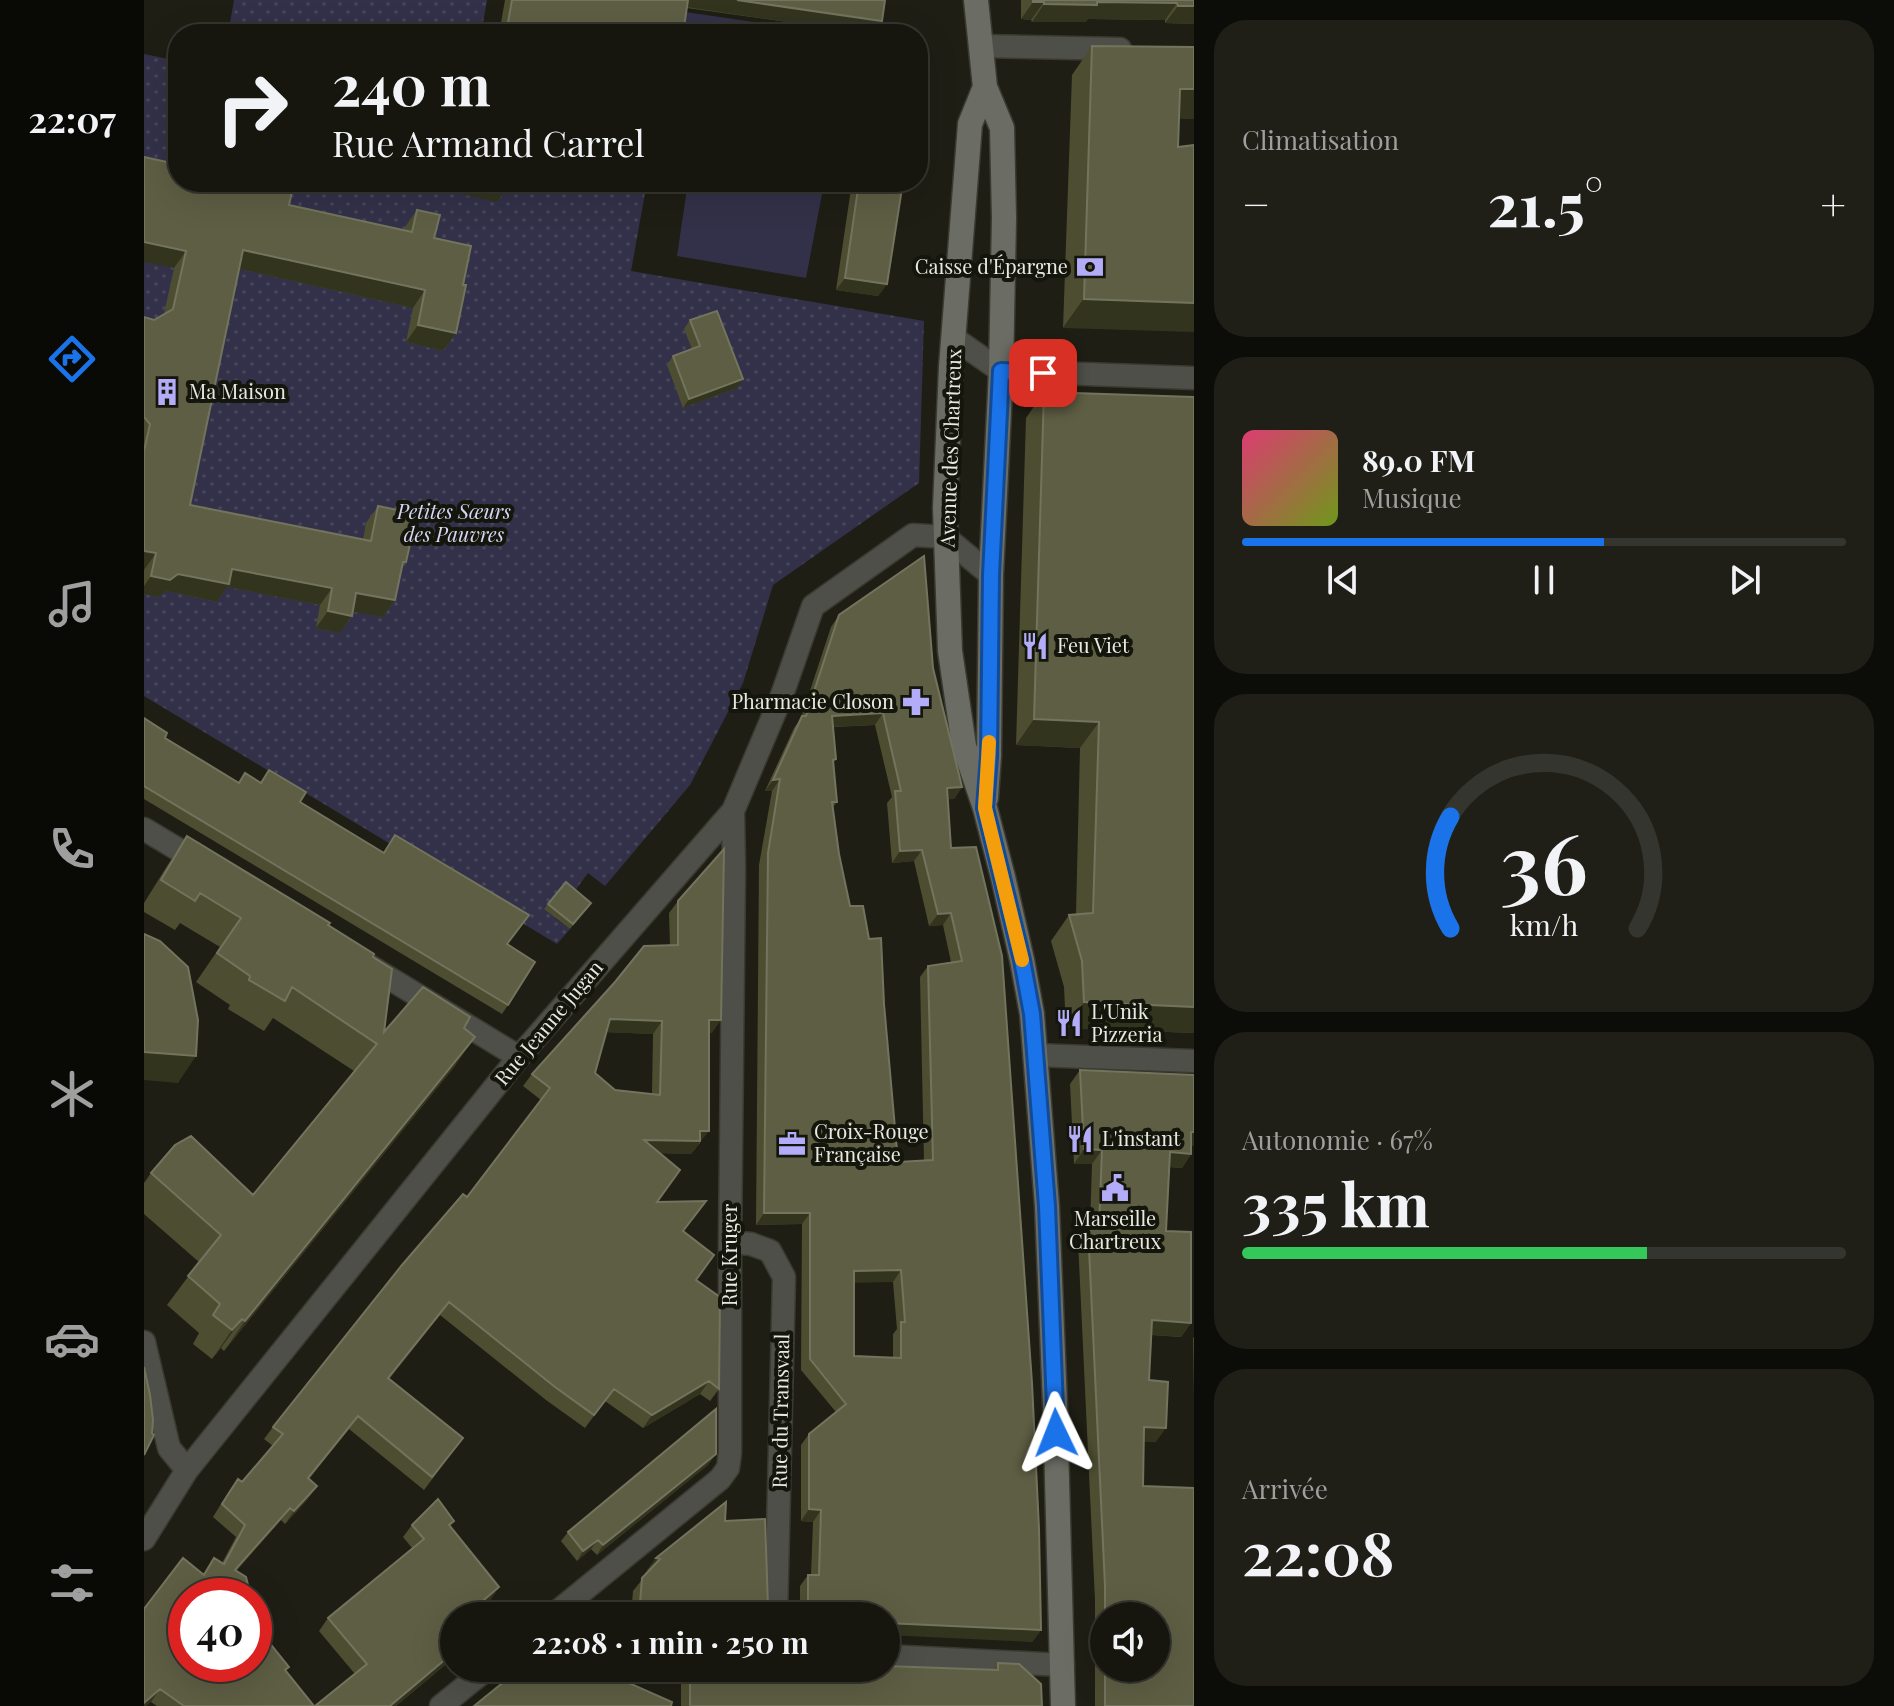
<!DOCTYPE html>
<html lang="fr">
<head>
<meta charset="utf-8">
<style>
	body { margin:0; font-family:"Playfair Display",serif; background:#1f1f18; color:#f1f3f6; height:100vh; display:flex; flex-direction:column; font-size:30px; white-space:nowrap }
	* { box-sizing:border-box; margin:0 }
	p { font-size:26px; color:#9e9f9e }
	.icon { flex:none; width:44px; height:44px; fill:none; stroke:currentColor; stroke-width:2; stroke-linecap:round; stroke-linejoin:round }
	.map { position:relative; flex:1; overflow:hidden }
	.sheet { display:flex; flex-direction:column; gap:20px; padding:20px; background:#0c0c08; width:700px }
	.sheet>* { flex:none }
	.guide { position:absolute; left:24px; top:24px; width:760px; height:168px; border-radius:32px; box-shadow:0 8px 32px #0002,0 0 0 2px #35352f; background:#16160f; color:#f1f3f6; overflow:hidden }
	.buttons { position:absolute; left:946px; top:1602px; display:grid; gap:16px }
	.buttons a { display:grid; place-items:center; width:80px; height:80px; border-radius:50%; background:#16160f; box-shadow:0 8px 32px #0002,0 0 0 2px #35352f; font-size:40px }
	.speed { position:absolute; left:24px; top:1578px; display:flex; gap:16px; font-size:40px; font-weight:700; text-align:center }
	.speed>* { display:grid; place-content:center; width:104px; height:104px; border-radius:50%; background:#16160f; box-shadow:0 8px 32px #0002,0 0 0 2px #35352f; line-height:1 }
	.speed .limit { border:12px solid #d22; background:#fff; color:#111 }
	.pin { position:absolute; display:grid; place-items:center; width:68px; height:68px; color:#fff; margin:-34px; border-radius:16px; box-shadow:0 4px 12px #0006 }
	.me { position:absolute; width:88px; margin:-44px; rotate:358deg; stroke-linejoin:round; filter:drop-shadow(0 0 6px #0008) }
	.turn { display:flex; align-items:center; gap:28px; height:168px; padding:0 32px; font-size:36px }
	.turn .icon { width:104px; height:104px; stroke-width:2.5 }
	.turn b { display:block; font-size:56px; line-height:68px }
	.big { font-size:60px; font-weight:700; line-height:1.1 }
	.sheet .tile { flex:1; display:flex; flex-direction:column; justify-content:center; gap:12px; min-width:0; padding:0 28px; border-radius:32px; background:#1f1f18 }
	.sheet .dial { align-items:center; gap:0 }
	.dial svg { height:208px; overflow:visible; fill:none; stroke:#35352f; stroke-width:7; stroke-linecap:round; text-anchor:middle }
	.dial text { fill:#f1f3f6; stroke:none }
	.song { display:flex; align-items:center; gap:24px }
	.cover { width:96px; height:96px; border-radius:12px; background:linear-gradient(135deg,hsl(340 70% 55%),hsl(80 70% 35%)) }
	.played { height:8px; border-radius:4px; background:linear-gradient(90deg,#1a73e8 60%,#35352f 60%) }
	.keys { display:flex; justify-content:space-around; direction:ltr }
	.heat { display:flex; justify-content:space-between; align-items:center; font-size:44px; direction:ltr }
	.charge { height:12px; border-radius:6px; background:linear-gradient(90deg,#34c759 67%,#35352f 0) }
	.trip { position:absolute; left:296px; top:1602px; width:460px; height:80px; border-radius:40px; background:#16160f; box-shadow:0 8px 32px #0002,0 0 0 2px #35352f; font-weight:700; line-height:80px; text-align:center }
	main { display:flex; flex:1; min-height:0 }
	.tab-bar { display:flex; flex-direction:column; width:144px; justify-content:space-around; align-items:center; background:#090906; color:#9e9f9e }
	.tab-bar .icon { width:56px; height:56px }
	.tab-bar .current { color:#1a73e8 }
	.tab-bar b { font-size:36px; color:#f1f3f6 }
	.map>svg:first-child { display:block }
</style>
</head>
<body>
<main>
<nav class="tab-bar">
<b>22:07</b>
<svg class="icon current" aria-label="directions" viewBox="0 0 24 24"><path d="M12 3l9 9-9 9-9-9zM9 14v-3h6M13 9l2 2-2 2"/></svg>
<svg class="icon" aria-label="music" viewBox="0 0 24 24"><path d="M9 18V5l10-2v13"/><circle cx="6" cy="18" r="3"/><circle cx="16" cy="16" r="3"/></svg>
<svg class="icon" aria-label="phone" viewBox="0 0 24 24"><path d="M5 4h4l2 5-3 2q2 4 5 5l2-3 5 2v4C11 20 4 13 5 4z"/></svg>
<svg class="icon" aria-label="climate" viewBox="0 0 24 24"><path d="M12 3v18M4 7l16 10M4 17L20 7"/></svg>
<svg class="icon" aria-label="car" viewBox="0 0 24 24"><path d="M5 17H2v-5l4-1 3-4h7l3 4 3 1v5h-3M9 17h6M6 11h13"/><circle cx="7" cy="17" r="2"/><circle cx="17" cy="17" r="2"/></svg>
<svg class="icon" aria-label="filters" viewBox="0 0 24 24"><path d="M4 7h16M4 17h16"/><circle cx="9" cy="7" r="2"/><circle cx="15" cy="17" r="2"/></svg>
</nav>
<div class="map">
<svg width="1050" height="1706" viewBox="0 0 1050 1706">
	<defs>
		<pattern id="garden-dots" width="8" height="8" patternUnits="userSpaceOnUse" patternTransform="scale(2)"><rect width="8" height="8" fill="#333149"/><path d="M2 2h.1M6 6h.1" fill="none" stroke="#47455a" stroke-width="1.8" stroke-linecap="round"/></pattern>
	</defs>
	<rect width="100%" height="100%" fill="#1e1e14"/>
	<path fill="#333149" d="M541 12 693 34H537Z
		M544 182H613L678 194 662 278 533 256Z"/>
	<path fill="url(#garden-dots)" d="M90 0H343L337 34H84Z
		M0 54 34 61V182H503L487 271 780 321 775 483 629 585 599 683 546 785 461 886 444 873 411 918 426 929 413 944 0 696Z"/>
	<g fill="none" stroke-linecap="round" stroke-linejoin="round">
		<g stroke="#3a3a31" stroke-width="25">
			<path id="street" d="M837 46 976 49
				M811 339 857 371 1050 378
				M0 829 60 865
				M222 964 375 1057
				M891 1055 1050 1061
				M586 1242 607 1244 626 1251 640 1277 632 1616
				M0 1342 25 1448 43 1470
				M0 1539 43 1470 375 1057 589 811 638 695 669 606 769 535 801 537 847 575
				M408 1616 576 1479 584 1468 586 1453V1242L590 869 589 811
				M742 1656 919 1665
				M297 1706 344 1668"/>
		</g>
		<g stroke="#3a3a31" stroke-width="27">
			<path id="secondary" d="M832 0 841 87 858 128 860 218 857 371 847 575 845 756 842 798
				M841 87 826 124 807 367 801 508 806 651 820 746 841 808 859 877 878 960 888 1014 903 1206 911 1404 919 1706"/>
		</g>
		<use href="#street" stroke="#4f4f4a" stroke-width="22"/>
		<use href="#secondary" stroke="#6b6c64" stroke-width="24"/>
	</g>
	<path fill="#4d4e31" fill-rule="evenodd" d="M361 0H741L738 21 729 34 543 8 539 34H355Z
		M877 0H1050V24L1021 23V20L944 19 941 22H888L887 20 877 19Z
		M948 46 1050 47V119L1035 118 1034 147 1050 145 919 328 928 75Z
		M24 160 145 205 260 230 261 227 273 210 319 285 312 333 299 351 262 342 269 308 95 269 46 505 219 540 222 523 234 506 262 562 257 570 251 600 239 617 209 611 208 616 196 633 172 628 176 605 83 587 73 602 22 591 14 597 0 594V317L10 320 20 314 30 268 22 162Z
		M708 182H759L743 284 734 296 692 290Z
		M546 320 593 388 539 408 523 365 529 356 548 349 540 329Z
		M900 392 1050 1033 922 1028 920 987 907 941 925 915 932 914 936 748 872 745 882 418Z
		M695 615 789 668 818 787 810 799H804L807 848 897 1630 888 1642 742 1616H656V1586L664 1575H667L669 1522 657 1521V1445L665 1434 692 1412 657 1370 658 1224 612 1225 615 865 628 791H621L650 728 657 718 687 627ZM731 725 748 797 743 803 748 863 770 861 785 926 799 925 807 962 784 966 776 977 780 1161 754 1162 740 1004 725 939 706 906 695 854 689 807 693 802 689 763 692 759 689 727ZM710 1282H749L753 1329 749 1334V1358L710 1356Z
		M0 718 21 738 94 783 101 773 117 783 125 770 156 802 239 853 251 835 363 945 364 1005 358 1014 0 799Z
		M43 836 184 925 229 957 240 1032 320 1028 311 1066 80 1351 77 1348 68 1359 49 1344 55 1333 23 1305 55 1262 0 1214V1183L7 1173 109 1195 210 1071 129 1018 120 1031 84 1009 86 1005 52 982 76 947 36 923 31 930 0 912V903L23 866Z
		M534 901 568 1033H565L556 1144H555L547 1154 516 1153 513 1202 540 1231 552 1280 575 1389 566 1401 556 1394 499 1428 461 1401 441 1428 402 1400 296 1315 245 1379 319 1438 280 1490 205 1429 165 1479 164 1499 141 1524 137 1520 92 1571 62 1681 142 1671 170 1706H13L7 1702 59 1574 70 1558 78 1563 92 1537 69 1517 85 1491 94 1479 98 1482 129 1446 120 1439 129 1427 323 1197 397 1100 379 1086 388 1074 526 946 525 913ZM462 1032 509 1034 508 1094 471 1090 451 1073Z
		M447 903 426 929 400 909 404 904Z
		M936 1070 1047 1146V1154L1038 1168 1025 1167 1022 1231 1047 1323 1037 1337 1008 1335 1005 1380 1012 1442 1000 1441 999 1486 1050 1706H951V1600L934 1241 944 1227H946L948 1164H930L926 1084ZM960 1616H1012V1668H960Z
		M1050 1337V1397L1049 1338Z
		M565 1464 453 1555 447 1549 433 1561 417 1541 424 1532Z
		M310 1521 306 1526 355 1587 346 1600 310 1616V1664L307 1660 252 1706H171L211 1674 175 1631 184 1618 268 1548 259 1537 268 1525Z
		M581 1521 618 1616H487L489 1591 505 1571 503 1570 512 1558Z
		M854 1663 898 1706H537V1668H626V1676H656L662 1668 849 1670Z"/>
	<path fill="#33341e" d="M540 0H593L738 21 729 34H726L535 6Z
		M889 2H900L887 20 877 19Z
		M953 2 1033 3 1021 20 944 19 941 22H888L900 4Z
		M1034 6H1050V24L1021 23Z
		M1036 89H1050V119L1016 118Z
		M262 182H335L363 188 353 202Z
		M0 242 42 251 30 268 0 262Z
		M99 250 281 290 269 308 87 267Z
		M701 278 743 284 734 296 692 290Z
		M940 299 1050 303V332L919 328Z
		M274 325 312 333 299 351 262 342Z
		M599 379 593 388 539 408 545 399Z
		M0 551 12 553 0 570Z
		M88 569 188 588 176 605 83 587 73 602 22 591 14 597 0 594V586L7 576Z
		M212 593 251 600 239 617 200 610Z
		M184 611 208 616 196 633 172 628Z
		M739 713 731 725 680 727 688 716Z
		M890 719 955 722 936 748 872 745Z
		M636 779 628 791H621L629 780Z
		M818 787 810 799 795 800 803 788Z
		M778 850 770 861 748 863 756 851Z
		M807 913 799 925 785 926 794 914Z
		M940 1002 1050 1007V1033L922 1028Z
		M466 1019 518 1021 509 1034 457 1032Z
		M565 1020H577L568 1033H556Z
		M331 1037 311 1066 80 1351 101 1321Z
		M0 1052 52 1056 34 1083 0 1080Z
		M556 1131H565L547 1154 491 1153 500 1140Z
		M1047 1132H1050V1146H1038Z
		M940 1149 958 1150 948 1164H930Z
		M1026 1152 1047 1154 1038 1168 1016 1166Z
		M620 1213H666L658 1224 612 1225Z
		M757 1270 749 1282 702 1283 710 1271Z
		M305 1302 296 1315 236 1391 244 1378Z
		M98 1319 77 1348 68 1359 88 1330Z
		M1008 1320 1047 1323 1037 1337 998 1334Z
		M565 1381 556 1394 499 1428 508 1415Z
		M214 1416 205 1429 155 1491 164 1478Z
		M1000 1427 1022 1428 1012 1442 990 1441Z
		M572 1454 565 1464 453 1555 459 1545Z
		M173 1486 164 1499 141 1524 150 1511Z
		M146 1508 137 1520 82 1583 91 1570Z
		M665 1509 677 1510 669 1522 657 1521Z
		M454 1540 447 1549 433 1561 439 1551Z
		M512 1558 516 1559 507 1572 503 1570Z
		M355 1587 346 1600 327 1616 333 1606Z
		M609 1607H624L618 1616H543L545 1612Z
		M742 1623 897 1630 888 1642 742 1635Z
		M310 1652V1656L307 1660 252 1706H246Z
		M489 1668H492L469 1693 478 1680Z
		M16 1689 7 1702 2 1706H0V1703Z"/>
	<path fill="#5e5e44" stroke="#73745d" stroke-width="2" fill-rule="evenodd" d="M368 0H544L539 34H362Z
		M593 0H741L738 21Z
		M889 0H1050V6H1034L1033 3 953 2V5L900 4V2H889Z
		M948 46 1050 47V89H1036L1034 147 1050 145V303L940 299Z
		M0 157 23 162 24 160 34 162V182H150L145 205 268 232 273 210 296 215 290 238 327 246 319 285H322L312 333 274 325 281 290 99 250 46 505 227 541 234 506 273 514 262 562H259L251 600 212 593 208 616 184 611 188 588 88 569 85 584 34 574 26 580 7 576 12 553 0 551V451L6 424 0 417V317L10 320 29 309 42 251 0 242Z
		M335 182H364L363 188Z
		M715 182H759L743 284 701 278Z
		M573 311 599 379 545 399 529 356 556 346 546 320Z
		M900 392 1050 397V1007L940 1002 938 961 925 915 949 913 955 722 890 719Z
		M780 556 789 668 818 787 803 788 807 848 832 847 858 956 888 1383 895 1529 897 1630 742 1623V1616H664V1575H675L677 1510 665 1509V1434L702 1404 666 1359V1213H620L624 853 636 779 629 780 658 716H662L695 615ZM739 713 757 791H751L756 851 778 850 794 914 807 913 818 961 784 966 789 1160 754 1162 740 1004 737 938 725 939 719 906H706L695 854 688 802H693L689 760 692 759 688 716ZM757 1270 761 1322H757V1358L710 1356V1271Z
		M0 718 23 733 21 738 95 783 101 773 117 783 125 770 162 792 156 802 240 853 251 835 385 915 363 944 391 962 364 1005 0 786Z
		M43 836 186 923 184 925 230 954 229 957 248 969 240 1032 279 987 326 1017 320 1028 331 1037 101 1321 98 1319 88 1330 69 1315 76 1304 44 1276 77 1235 7 1173 31 1145 47 1136 109 1195 233 1044 148 987 141 1001 105 980 106 976 73 953 97 918 56 893 51 901 17 880Z
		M580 849 577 1020H565V1131H556V1141L500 1140 536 1170 513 1202 562 1201 539 1231 570 1255 552 1280 576 1297 575 1389 565 1381 508 1415 470 1389 450 1415 411 1387 305 1302 244 1378 319 1438 288 1477 214 1416 164 1478 173 1486 150 1511 146 1508 91 1570 102 1577 105 1589 101 1596H42V1664H70L62 1681 80 1664H110V1637L116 1631 145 1667 141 1670 170 1706H40L16 1689 0 1703V1609L39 1558 60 1575 70 1558 80 1564 101 1525 78 1504 94 1479 98 1482 139 1434 129 1427 258 1265 319 1194 323 1197 406 1088 388 1074 471 982 500 946 534 945V901ZM466 1019 518 1021 516 1095 471 1090 451 1073Z
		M422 882 447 903 429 924 404 904Z
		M0 934 16 941 44 967 54 1020 52 1056 0 1052Z
		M936 1070 1050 1075V1132H1047V1154L1026 1152 1022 1231 1047 1232V1323L1008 1320 1005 1380 1024 1382 1022 1428 1000 1427 999 1486 1050 1488V1706H961V1668H1012V1616H961V1586L944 1227H955L958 1150 940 1149Z
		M0 1367 6 1395 9 1420 8 1433 10 1435 0 1455Z
		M572 1409V1454L459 1545 454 1540 439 1551 424 1532Z
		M294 1499 310 1521 305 1525 355 1587 333 1606 341 1616H310V1652L246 1706H171L223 1664 184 1618 280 1539 268 1525Z
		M582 1502 581 1521 621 1519 624 1607H609V1616L545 1612V1608L538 1616H495L498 1578 516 1559 512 1558Z
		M854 1663 875 1664 897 1684 898 1706H546V1668H626V1676H664V1668H742V1666L854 1670Z
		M377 1668H489L478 1680 528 1702 527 1706H330Z"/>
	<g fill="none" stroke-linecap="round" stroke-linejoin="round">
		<g stroke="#114b97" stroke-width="20">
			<path id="route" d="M899 373 857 371 847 575 845 756 841 808 878 960 888 1014 903 1206 912 1433"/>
		</g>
		<use href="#route" stroke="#1a73e8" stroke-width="14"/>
		<path stroke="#f59e0b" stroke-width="14" d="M845 742 841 808 878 960"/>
	</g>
	<defs>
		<g id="bank-bare" transform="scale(2.16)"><path d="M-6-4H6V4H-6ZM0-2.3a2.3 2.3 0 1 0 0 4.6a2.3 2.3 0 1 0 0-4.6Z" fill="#b3adf9" stroke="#14150b" stroke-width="2.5" paint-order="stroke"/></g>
		<g id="building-bare" transform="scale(2.16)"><path d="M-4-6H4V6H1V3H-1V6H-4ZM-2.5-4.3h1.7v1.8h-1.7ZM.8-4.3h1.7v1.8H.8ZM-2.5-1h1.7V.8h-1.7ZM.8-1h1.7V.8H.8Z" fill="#b3adf9" stroke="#14150b" stroke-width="2.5" paint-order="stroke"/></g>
		<g id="restaurant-bare" transform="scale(2.16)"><path d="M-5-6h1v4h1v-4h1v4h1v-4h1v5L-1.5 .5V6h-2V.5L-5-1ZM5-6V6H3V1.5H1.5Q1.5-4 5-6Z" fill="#b3adf9" stroke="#14150b" stroke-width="2.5" paint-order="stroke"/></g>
		<g id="pharmacy-bare" transform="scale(2.16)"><path d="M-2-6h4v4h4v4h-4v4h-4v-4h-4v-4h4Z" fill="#b3adf9" stroke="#14150b" stroke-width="2.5" paint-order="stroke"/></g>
		<g id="office-bare" transform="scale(2.16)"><path d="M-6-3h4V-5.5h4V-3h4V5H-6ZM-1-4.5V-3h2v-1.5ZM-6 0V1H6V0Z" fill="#b3adf9" stroke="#14150b" stroke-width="2.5" paint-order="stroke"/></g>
		<g id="civic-bare" transform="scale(2.16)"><path d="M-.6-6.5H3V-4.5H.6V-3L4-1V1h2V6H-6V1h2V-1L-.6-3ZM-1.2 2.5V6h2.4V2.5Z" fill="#b3adf9" stroke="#14150b" stroke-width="2.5" paint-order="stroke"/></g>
	</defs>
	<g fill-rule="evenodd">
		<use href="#bank-bare" x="946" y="267"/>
		<use href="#building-bare" x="23" y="392"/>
		<use href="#restaurant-bare" x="891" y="646"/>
		<use href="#pharmacy-bare" x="772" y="702"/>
		<use href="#restaurant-bare" x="925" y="1023"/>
		<use href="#restaurant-bare" x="936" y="1139"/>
		<use href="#office-bare" x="648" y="1144"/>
		<use href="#civic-bare" x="971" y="1188"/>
	</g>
	<g text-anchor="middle" stroke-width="8" stroke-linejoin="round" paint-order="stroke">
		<g font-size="20" fill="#e9e9e3" stroke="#14150b" text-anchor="start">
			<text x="924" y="274" text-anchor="end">Caisse d'Épargne</text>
			<text x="45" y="399">Ma Maison</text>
			<text x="913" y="653">Feu Viet</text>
			<text x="750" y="709" text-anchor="end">Pharmacie Closon</text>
			<text x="947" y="1019">L'Unik<tspan x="947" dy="23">Pizzeria</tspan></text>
			<text x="670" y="1139">Croix-Rouge<tspan x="670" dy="23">Française</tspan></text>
			<text x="958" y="1146">L'instant</text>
			<text x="971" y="1226" text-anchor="middle">Marseille<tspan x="971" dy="23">Chartreux</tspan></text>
		</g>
		<g font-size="20" fill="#e9e9e3" stroke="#14150b">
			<text transform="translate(807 448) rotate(-88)" y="7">Avenue des Chartreux</text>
			<text transform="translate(405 1023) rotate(-50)" y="7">Rue Jeanne Jugan</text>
			<text transform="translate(586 1255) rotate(-90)" y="7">Rue Kruger</text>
			<text transform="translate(637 1411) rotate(-89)" y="7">Rue du Transvaal</text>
		</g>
		<g font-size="20" font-style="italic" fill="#d7d6f8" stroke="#14150b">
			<text x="310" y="519">Petites Sœurs<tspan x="310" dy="23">des Pauvres</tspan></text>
		</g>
	</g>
</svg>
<div class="buttons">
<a><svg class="icon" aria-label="sound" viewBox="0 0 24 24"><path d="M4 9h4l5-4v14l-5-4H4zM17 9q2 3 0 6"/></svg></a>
</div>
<div class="speed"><div class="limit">40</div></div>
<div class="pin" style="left:899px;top:373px;background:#d93025"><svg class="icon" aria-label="arrive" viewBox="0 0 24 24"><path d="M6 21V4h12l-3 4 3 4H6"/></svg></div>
<svg class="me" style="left:912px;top:1433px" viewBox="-20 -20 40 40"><path d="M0-17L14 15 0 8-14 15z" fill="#1a73e8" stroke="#fff" stroke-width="4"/></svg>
<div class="trip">22:08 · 1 min · 250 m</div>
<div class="guide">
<div class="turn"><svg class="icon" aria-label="right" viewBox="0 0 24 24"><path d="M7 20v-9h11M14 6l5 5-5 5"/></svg><div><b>240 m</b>Rue Armand Carrel</div></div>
</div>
</div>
<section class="sheet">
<div class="tile"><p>Climatisation</p>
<div class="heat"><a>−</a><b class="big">21.5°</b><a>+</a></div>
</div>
<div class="tile">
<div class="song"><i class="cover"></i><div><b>89.0 FM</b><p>Musique</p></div></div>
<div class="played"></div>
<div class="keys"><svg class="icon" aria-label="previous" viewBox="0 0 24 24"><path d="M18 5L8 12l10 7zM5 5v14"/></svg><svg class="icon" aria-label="pause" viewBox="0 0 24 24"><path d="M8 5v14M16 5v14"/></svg><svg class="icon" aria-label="next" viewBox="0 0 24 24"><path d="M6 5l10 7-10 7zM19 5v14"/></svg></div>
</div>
<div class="tile dial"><svg viewBox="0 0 100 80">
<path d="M14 69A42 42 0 1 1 86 69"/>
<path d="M14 69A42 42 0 0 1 14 26" stroke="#1a73e8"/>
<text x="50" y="56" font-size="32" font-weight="700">36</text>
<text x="50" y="72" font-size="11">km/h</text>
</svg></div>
<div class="tile"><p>Autonomie · 67%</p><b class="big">335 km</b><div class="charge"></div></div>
<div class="tile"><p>Arrivée</p><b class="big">22:08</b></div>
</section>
</main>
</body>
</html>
